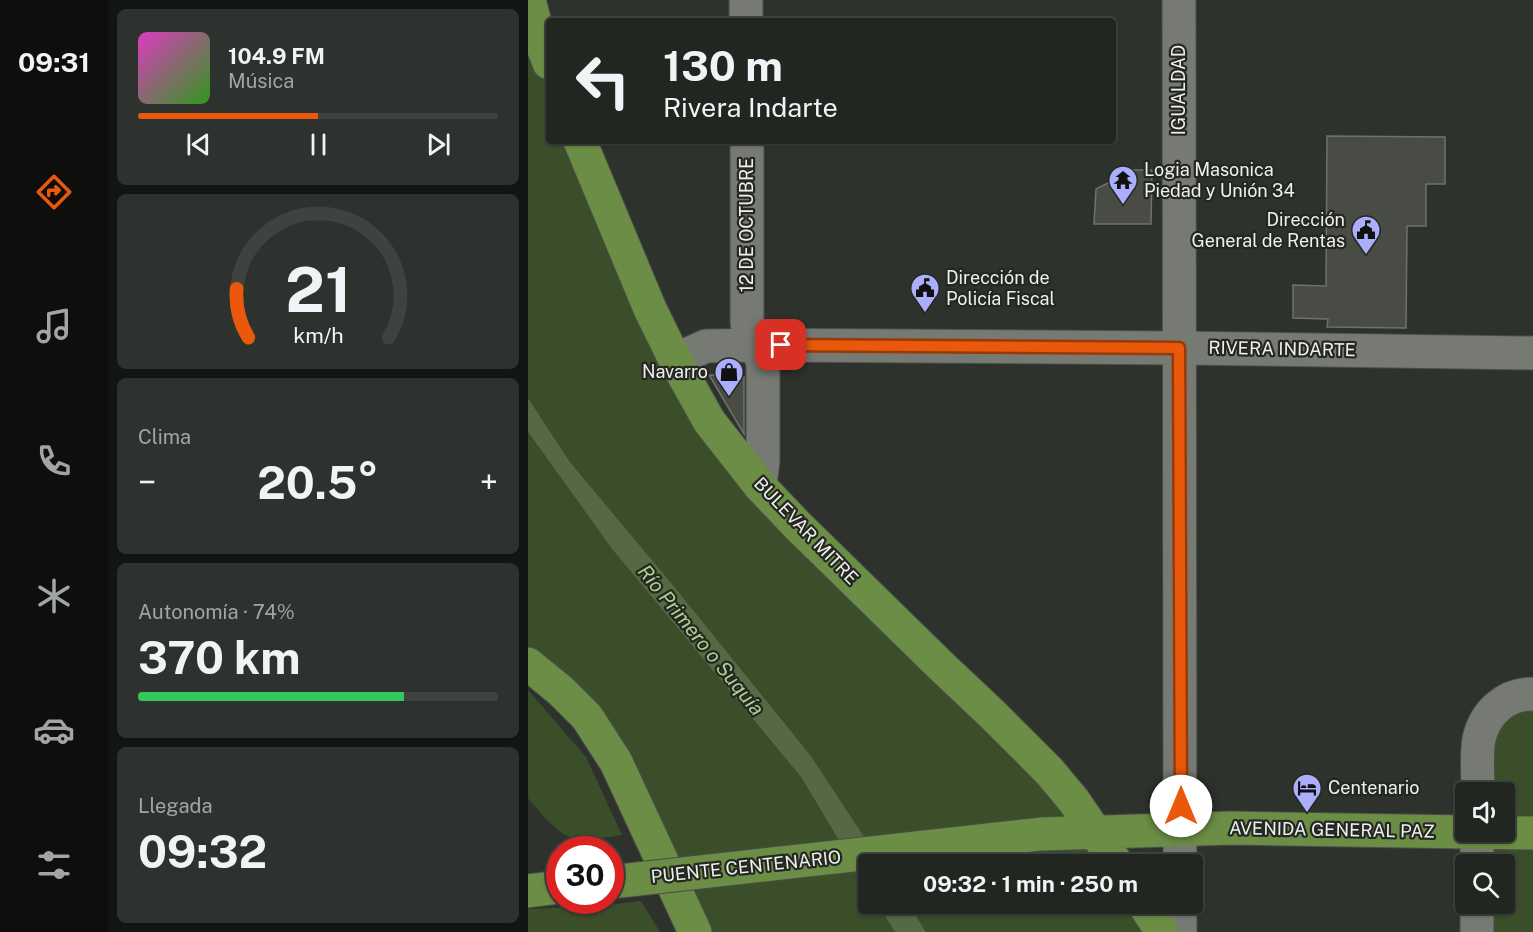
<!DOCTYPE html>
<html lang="es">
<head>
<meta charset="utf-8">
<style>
	body { margin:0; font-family:"Public Sans",sans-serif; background:#2e322e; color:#f1f3f6; height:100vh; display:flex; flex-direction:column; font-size:22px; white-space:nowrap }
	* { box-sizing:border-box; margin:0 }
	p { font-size:20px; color:#a2a5a5 }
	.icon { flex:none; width:33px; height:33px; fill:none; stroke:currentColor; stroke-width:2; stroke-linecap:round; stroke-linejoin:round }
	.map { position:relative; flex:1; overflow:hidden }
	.sheet { display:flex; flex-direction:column; gap:9px; padding:9px; background:#131512; width:420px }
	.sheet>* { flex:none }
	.guide { position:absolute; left:18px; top:18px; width:570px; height:126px; border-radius:6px; box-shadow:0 2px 4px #0004,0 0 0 2px #3f433f; background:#222621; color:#f1f3f6; overflow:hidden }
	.fabs { position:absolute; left:927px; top:782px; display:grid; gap:12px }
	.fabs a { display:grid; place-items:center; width:60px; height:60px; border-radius:6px; background:#222621; box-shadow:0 2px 4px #0004,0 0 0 2px #3f433f; font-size:30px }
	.speed { position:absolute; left:18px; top:836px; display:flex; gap:12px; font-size:30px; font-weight:700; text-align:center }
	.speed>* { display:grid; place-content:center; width:78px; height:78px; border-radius:50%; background:#222621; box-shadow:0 2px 4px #0004,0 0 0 2px #3f433f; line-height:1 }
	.speed .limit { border:9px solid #d22; background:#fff; color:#111 }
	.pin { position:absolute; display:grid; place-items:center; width:51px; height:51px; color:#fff; margin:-26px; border-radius:12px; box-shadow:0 3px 9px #0006 }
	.me { position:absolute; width:66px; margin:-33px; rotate:0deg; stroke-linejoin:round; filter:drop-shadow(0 0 4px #0008) }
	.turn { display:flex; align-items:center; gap:21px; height:126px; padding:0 18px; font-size:27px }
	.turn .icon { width:78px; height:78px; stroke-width:2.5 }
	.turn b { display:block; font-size:42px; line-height:51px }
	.big { font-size:45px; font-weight:700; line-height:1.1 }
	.sheet .widget { flex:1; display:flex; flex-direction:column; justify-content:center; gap:9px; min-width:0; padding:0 21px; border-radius:9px; background:#2e322e }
	.sheet .dial { align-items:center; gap:0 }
	.dial svg { height:156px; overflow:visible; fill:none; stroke:#3f433f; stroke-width:7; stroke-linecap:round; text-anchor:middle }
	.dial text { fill:#f1f3f6; stroke:none }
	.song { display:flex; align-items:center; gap:18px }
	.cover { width:72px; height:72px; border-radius:9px; background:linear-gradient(135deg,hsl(310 70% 55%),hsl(110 70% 35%)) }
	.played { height:6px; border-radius:3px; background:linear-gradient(90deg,#ea580c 50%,#3f433f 50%) }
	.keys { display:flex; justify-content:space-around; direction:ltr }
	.heat { display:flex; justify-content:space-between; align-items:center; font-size:33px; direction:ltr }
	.charge { height:9px; border-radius:4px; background:linear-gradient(90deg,#34c759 74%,#3f433f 0) }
	.trip { position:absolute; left:330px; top:854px; width:345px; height:60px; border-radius:6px; background:#222621; box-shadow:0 2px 4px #0004,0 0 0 2px #3f433f; font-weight:700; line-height:60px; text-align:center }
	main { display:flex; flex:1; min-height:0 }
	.menu { display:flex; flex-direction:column; width:108px; justify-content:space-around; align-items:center; background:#0e0f0d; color:#a2a5a5 }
	.menu .icon { width:42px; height:42px }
	.menu .on { color:#ea580c }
	.menu b { font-size:27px; color:#f1f3f6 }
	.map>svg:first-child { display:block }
</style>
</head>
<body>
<main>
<nav class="menu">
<b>09:31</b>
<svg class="icon on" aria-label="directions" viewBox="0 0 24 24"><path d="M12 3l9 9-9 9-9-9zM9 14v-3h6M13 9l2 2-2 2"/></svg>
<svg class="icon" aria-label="music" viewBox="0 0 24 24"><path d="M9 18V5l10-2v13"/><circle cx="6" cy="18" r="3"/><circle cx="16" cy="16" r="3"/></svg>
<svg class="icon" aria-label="phone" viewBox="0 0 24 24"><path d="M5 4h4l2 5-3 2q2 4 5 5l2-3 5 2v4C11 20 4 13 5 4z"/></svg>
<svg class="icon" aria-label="climate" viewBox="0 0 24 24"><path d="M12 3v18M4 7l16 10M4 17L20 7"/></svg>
<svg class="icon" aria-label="car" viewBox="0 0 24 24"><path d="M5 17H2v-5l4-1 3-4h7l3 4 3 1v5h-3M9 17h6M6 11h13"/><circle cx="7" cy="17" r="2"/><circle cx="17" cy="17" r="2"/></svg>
<svg class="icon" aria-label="filters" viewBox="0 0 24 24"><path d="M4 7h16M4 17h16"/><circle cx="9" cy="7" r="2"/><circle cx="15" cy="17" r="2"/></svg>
</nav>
<section class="sheet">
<div class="widget">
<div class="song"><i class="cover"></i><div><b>104.9 FM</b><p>Música</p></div></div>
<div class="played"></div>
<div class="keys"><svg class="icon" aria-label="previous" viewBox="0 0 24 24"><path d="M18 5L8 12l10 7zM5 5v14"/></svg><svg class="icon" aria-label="pause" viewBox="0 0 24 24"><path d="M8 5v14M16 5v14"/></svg><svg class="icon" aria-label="next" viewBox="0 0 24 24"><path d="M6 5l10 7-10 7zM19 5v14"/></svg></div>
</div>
<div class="widget dial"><svg viewBox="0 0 100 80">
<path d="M14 69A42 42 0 1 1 86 69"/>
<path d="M14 69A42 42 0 0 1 8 44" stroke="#ea580c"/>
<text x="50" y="56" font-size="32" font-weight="700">21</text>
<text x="50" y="72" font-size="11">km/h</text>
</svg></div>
<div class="widget"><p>Clima</p>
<div class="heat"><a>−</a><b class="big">20.5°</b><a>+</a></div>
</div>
<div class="widget"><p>Autonomía · 74%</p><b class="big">370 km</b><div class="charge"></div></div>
<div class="widget"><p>Llegada</p><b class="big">09:32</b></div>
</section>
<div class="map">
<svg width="1005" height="932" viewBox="0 0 1005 932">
	<rect width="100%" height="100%" fill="#2e322c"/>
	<path fill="#3b4e2a" d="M0 0 21 63V141H52L165 395 589 864H354L283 756 144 584 42 462 0 398Z
		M0 432 84 549 273 777 340 889V903H349L367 932H167L106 800 0 664Z
		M0 690 58 757 94 835C79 837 57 842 42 837 29 833 9 809 0 798Z
		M1005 694V932H949V903H976V864H949L976 831V792H950L951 740Z
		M113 901 132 932H0V909L71 906Z
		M380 903H615L634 932H398Z"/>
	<path fill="#556944" d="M0 398 42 462 144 584 283 756 354 864H340V889L273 777 84 549 0 432Z
		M349 903H380L398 932H367Z"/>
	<path fill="#484c45" stroke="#6e726b" stroke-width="1.5" d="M799 136 917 137V184H898V226H879L878 328 799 327 800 319 765 318V285L798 286Z
		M606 170H624L623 224H566L568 189Z
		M181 375 216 377V434Z"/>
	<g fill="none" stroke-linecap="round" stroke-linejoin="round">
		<g stroke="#4a4d48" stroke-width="35">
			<path id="minor" d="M218 0V21
				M651 0 652 864
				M219 141V323L229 345 235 364V461L232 486
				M147 360 178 346 229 345 651 348 1005 353
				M950 792C950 776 948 755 951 739 957 712 978 694 1005 694
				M949 864V831
				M652 932V903
				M949 932V903"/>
		</g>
		<g stroke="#4a4d48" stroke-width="35">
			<path id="major" d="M1 0 10 34 21 63
				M52 141 122 309 147 360 181 421 232 486 268 524 412 665 464 714 521 771 546 801 589 864
				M0 664 33 691 59 717 88 762 167 932
				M496 836 512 834 704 828 1005 833
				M82 882 110 879
				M0 891 32 887
				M615 903 634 932"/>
		</g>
		<use href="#minor" stroke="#767a73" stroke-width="33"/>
		<use href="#major" stroke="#6b8d45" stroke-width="33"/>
		<g stroke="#4a4d48" stroke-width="35" stroke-linecap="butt">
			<path id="major-bridge" d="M110 879 496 836"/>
		</g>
		<use href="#major-bridge" stroke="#6b8d45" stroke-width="33"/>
	</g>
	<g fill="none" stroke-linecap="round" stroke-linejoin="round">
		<g stroke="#983908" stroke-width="15">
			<path id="route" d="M253 345 651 348 653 806"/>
		</g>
		<use href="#route" stroke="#ea580c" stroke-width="10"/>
	</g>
	<defs>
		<g id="temple-pin" transform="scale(1.5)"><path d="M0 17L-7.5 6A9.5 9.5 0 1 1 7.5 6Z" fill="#abaffb" stroke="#252822"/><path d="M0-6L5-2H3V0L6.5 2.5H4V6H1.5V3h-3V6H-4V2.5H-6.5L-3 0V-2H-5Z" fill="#111"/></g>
		<g id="civic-pin" transform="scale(1.5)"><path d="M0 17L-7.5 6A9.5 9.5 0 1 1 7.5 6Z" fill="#abaffb" stroke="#252822"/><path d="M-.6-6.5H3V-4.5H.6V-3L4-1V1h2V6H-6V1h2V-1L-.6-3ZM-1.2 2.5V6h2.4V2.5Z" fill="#111"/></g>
		<g id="shop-pin" transform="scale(1.5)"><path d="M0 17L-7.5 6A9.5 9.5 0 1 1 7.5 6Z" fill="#abaffb" stroke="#252822"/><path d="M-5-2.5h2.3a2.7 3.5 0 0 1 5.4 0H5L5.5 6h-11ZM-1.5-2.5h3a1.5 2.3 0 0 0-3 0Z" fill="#111"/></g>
		<g id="hotel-pin" transform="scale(1.5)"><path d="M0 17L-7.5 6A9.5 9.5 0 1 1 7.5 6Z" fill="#abaffb" stroke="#252822"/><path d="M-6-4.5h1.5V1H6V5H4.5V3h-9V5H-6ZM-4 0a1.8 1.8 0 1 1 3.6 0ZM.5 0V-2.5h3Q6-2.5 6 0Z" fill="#111"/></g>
	</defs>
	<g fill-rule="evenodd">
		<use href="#temple-pin" x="595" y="180"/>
		<use href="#civic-pin" x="838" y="230"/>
		<use href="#civic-pin" x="397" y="288"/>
		<use href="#shop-pin" x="201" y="372"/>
		<use href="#hotel-pin" x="779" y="788"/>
	</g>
	<g text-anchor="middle" stroke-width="4.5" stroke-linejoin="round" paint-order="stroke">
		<g font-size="18" fill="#eef0ec" stroke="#252822">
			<text transform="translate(651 90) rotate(-90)" y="6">IGUALDAD</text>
			<text transform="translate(219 225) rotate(-90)" y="6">12 DE OCTUBRE</text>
			<text transform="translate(754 349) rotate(1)" y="6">RIVERA INDARTE</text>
			<text transform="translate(278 531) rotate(46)" y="6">BULEVAR MITRE</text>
			<text transform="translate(804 830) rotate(1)" y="6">AVENIDA GENERAL PAZ</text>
			<text transform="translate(218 867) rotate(-6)" y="6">PUENTE CENTENARIO</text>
		</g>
		<g font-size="18" fill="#eef0ec" stroke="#252822" text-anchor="start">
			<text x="616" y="176">Logia Masonica<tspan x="616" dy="21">Piedad y Unión 34</tspan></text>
			<text x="817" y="226" text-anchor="end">Dirección<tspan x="817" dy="21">General de Rentas</tspan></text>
			<text x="418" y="284">Dirección de<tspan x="418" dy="21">Policía Fiscal</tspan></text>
			<text x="180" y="378" text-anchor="end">Navarro</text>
			<text x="800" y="794">Centenario</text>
		</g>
		<g font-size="20" font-style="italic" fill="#aed091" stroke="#252822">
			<text transform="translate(173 640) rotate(51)" y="7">Río Primero o Suquía</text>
		</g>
	</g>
</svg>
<div class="fabs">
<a><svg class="icon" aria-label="sound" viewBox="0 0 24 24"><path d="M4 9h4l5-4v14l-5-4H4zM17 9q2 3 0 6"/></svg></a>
<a><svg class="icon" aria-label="search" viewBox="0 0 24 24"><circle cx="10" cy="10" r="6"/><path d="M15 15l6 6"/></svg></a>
</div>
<div class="speed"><div class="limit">30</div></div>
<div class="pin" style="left:253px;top:345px;background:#d93025"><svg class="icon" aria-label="arrive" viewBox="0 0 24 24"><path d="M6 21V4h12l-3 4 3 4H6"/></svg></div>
<svg class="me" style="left:653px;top:806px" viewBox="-20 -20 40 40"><circle r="19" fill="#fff"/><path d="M0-13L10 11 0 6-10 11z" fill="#ea580c"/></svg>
<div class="trip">09:32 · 1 min · 250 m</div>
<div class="guide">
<div class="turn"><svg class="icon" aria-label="left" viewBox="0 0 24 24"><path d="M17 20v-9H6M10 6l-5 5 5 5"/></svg><div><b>130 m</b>Rivera Indarte</div></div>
</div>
</div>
</main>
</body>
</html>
